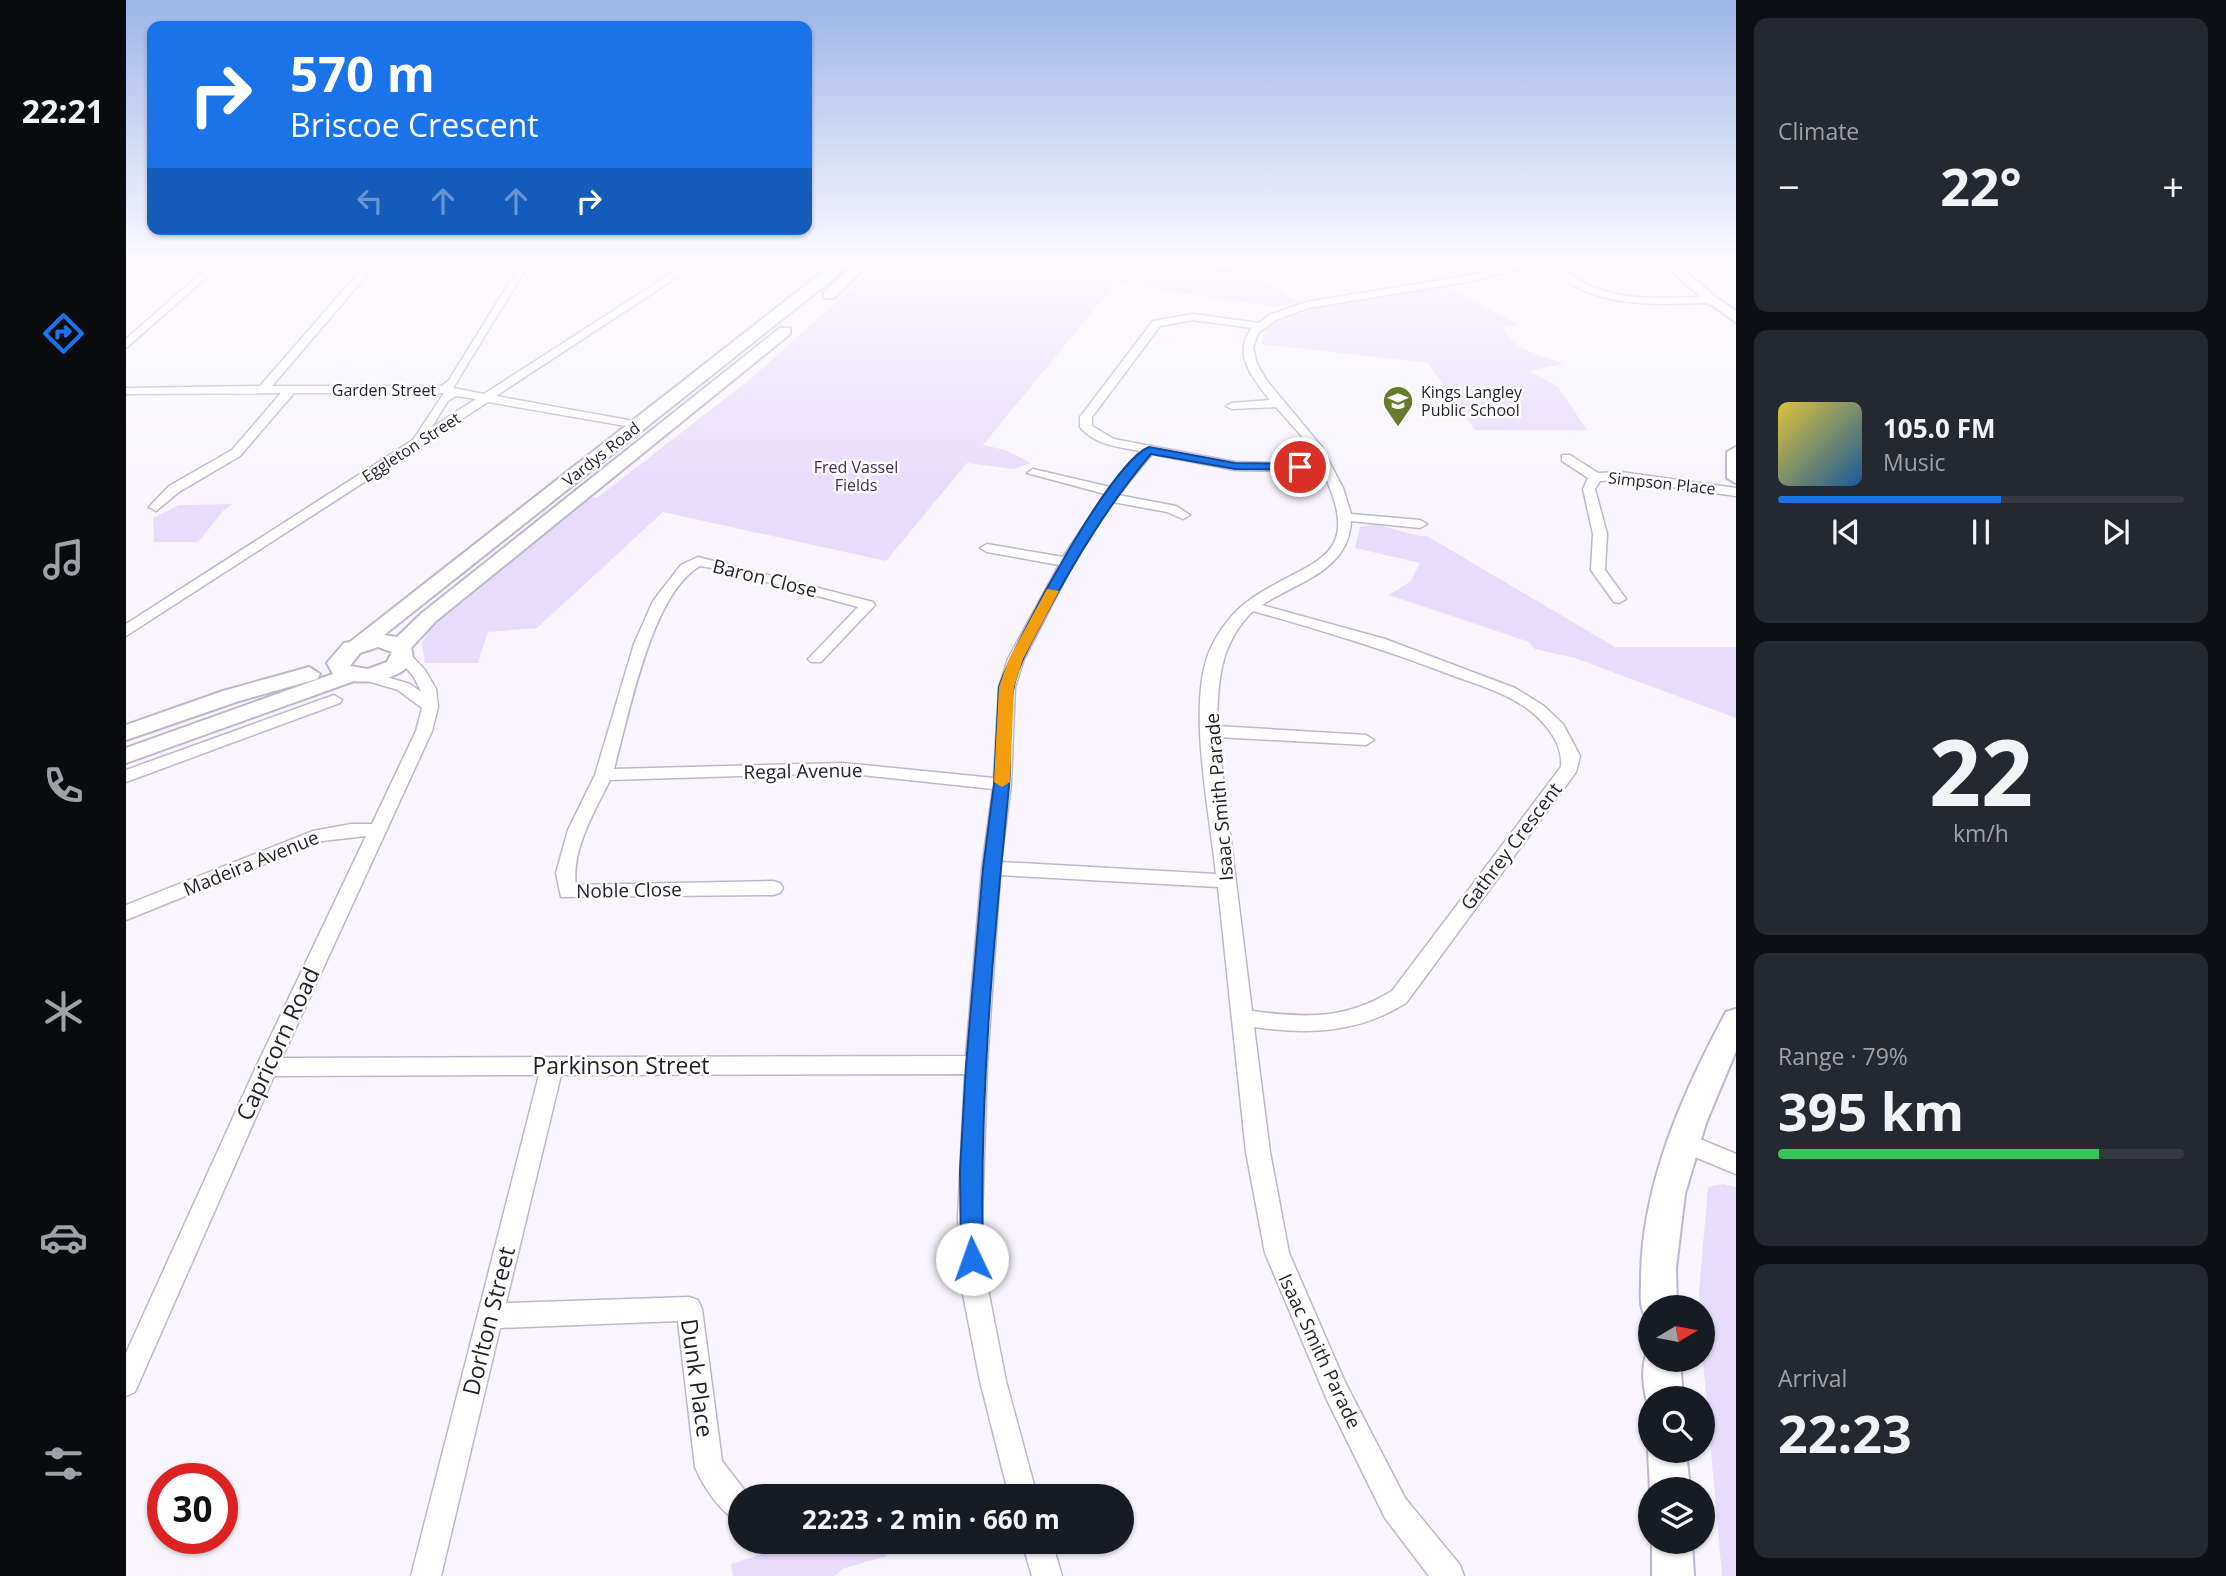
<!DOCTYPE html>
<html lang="en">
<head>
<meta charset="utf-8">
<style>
	body { margin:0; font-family:"Open Sans",sans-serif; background:#242831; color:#f1f3f6; height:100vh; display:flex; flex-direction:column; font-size:26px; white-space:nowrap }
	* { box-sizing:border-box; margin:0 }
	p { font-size:23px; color:#9ea1a6 }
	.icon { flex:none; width:38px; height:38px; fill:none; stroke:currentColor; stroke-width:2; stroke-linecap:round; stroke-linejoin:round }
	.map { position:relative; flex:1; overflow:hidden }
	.details { display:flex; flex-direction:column; gap:18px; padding:18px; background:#0d0f14; width:490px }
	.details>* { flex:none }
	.guide { position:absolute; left:21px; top:21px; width:665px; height:214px; border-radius:14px; box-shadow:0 2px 5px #0004; background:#1a73e8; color:#fff; overflow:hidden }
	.needle { width:46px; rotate:80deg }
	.fabs { position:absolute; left:1512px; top:1295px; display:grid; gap:14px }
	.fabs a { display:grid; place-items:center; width:77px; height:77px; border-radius:50%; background:#171b24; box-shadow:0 2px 5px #0004; font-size:35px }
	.speed { position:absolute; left:21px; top:1463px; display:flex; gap:14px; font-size:35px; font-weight:700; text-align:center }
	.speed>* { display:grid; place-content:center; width:91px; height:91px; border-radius:50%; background:#171b24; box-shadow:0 2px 5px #0004; line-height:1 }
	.speed .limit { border:10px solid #d22; background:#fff; color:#111 }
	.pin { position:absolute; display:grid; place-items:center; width:60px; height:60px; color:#fff; margin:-30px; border:4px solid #fff; border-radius:50%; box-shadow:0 2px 7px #0007 }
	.me { position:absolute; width:77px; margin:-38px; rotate:357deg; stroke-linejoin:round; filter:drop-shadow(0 0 5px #0008) }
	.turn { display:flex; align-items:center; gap:24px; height:147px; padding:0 28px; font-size:32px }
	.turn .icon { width:91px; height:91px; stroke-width:2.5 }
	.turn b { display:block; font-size:49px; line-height:60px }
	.lanes { display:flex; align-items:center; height:66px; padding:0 28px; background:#0003; justify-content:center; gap:35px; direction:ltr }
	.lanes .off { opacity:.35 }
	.big { font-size:52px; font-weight:700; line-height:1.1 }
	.details .card { flex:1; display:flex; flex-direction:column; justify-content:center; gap:10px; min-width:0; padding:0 24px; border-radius:14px; background:#242831 }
	.details .dial { align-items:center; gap:0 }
	.dial b { font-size:91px; line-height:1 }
	.song { display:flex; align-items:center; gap:21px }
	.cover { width:84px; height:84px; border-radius:10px; background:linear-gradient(135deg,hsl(50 70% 55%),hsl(210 70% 35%)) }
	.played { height:7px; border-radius:4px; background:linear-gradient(90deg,#1a73e8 55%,#363941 55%) }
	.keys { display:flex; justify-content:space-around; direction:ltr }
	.heat { display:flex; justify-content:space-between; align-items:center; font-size:38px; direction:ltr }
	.charge { height:10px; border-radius:5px; background:linear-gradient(90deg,#34c759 79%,#363941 0) }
	.trip { position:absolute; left:602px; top:1484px; width:406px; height:70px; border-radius:35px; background:#171b24; box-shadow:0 2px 5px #0004; font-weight:700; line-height:70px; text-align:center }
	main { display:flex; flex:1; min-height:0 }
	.dock { display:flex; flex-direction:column; width:126px; justify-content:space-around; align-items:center; background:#090b0e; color:#9ea1a6 }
	.dock .icon { width:49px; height:49px }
	.dock .selected { color:#1a73e8 }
	.dock b { font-size:32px; color:#f1f3f6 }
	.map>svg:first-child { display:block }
</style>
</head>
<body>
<main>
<nav class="dock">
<b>22:21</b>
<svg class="icon selected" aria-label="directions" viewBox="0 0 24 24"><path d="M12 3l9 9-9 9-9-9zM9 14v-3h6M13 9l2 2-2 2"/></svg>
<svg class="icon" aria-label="music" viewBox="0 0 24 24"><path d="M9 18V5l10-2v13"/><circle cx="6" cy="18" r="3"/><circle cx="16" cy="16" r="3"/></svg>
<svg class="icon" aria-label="phone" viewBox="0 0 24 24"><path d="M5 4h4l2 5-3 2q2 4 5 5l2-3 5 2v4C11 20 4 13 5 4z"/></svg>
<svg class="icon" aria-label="climate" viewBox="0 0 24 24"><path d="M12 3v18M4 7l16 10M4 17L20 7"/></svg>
<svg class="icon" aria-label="car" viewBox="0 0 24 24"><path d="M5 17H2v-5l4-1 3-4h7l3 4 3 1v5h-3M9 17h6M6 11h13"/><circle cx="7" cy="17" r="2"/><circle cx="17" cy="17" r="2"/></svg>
<svg class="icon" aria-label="filters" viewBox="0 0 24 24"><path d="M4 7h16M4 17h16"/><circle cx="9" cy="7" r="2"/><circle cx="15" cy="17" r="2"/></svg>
</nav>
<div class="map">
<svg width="1610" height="1576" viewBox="0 0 1610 1576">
	<rect width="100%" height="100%" fill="#f8f5fe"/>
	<path fill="#e8dcfc" d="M747 262H1053L1085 268H1122L1170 302 1149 307 990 283 857 445 879 450 905 463 888 469 841 463 760 561 537 512 411 628 362 632 352 663H299L296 644 305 624 465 497 471 498 623 380 745 271Z
		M1320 287 1393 325 1378 327C1382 351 1420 355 1437 364L1404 371 1432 387 1461 430H1349L1302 363 1135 344 1140 328C1195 299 1260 296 1320 287Z
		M107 504 98 510 72 542H28L27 518 53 505Z
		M1242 525C1264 524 1280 536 1301 536L1489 647H1610V718L1449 658 1409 649 1403 642 1263 595 1285 581 1294 563 1229 548 1234 527Z
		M1597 1184 1610 1187V1576H1596L1577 1361V1307H1574L1573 1292 1582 1187Z
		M649 1542H757L761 1556 716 1569 709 1576H607L605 1564 639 1553Z"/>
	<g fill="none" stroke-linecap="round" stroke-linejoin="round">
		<g stroke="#beb6cc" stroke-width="3">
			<path id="street" d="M88 262H98L0 348V339Z
				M242 262H252L146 386H316L323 380 396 262H404L327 388 358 394 563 262H574L370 396 513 422 519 426 517 429 362 402 0 636V624L287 440 318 393H168L114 456 53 492 30 511 23 507 43 486 106 450 155 393 0 394V388L134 386ZM330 396 350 399 305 428 322 401Z
				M1061 262H1144L1097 270Z
				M1420 262H1429C1474 304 1521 298 1579 297L1584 300 1579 303C1524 304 1467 309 1425 268L1392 269 1346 281 1182 308 1150 320 1132 333 1127 348 1131 364 1141 381 1195 446 1217 488 1225 514 1294 520 1301 524 1294 528 1225 521C1223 571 1171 582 1136 605L1259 639 1389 688 1418 706 1437 724 1454 756 1450 772 1280 1003C1232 1033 1183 1035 1128 1027L1144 1152 1163 1253 1219 1382 1279 1498 1334 1565 1338 1576H1303L1259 1518 1201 1400 1139 1253 1120 1152 1092 887 874 875 861 1065 856 1218 860 1279 880 1381 911 1496H883L854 1381 834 1279 832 1218 839 1074 435 1075 380 1303 563 1297 572 1300 576 1309 596 1461 623 1496H614V1522C595 1514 577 1486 569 1467L552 1321 374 1328 315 1576H285L413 1075 148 1076 9 1392 0 1396V1353L130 1067 240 836 196 841 0 920V905L187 831 225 824H246L290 731 296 708 272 690 235 679 233 676 235 673 241 671 284 684 295 692 288 677 269 655 272 652H282L299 670 310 689 312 707 306 731 156 1058 840 1056 856 868 867 789 717 773 484 780C469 811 445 850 450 885L647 881 654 883 657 888 654 893 647 895 435 897 430 873 442 830 469 775 508 644 527 601 555 565 572 557 747 602 749 605 695 662H685L682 659 685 656 732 607 593 569 574 566C525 594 503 715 488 769L717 763 868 778 873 687 882 659 933 565 861 552 854 548 861 544 937 557 979 494 901 473 907 469 984 487 1014 451C992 447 969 445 954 427V417L1027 321 1067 314 1133 323 1143 315 1180 302 1346 275 1392 263ZM1067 320 1126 328C1105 353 1128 380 1144 400L1106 403 1100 406 1106 409 1150 407 1180 441 1193 464 1109 462 988 439 966 426V417L1034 326ZM1026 454 1109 470 1197 472C1240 563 1184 558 1125 599 1107 611 1092 631 1083 652 1061 707 1084 814 1090 874L875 862 885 784 889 687 898 659 948 562 987 502 1041 512 1057 519 1064 515 1050 506 992 495ZM1127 611C1195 630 1260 650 1325 675 1353 685 1384 694 1407 713 1423 727 1437 746 1435 767L1266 991C1219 1020 1179 1018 1126 1011L1092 737 1240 745 1248 740 1240 735 1091 726C1092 682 1093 644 1127 611Z
				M1436 455H1444L1472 473 1495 472 1610 488V496L1495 480 1474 481 1469 489 1481 534 1479 570 1500 599 1493 603 1488 602 1465 570 1467 534 1457 489 1462 478 1436 461Z
				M208 695 216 700 214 703 0 782V770Z
				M1555 1131 1610 1154V1174L1547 1148 1544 1141 1547 1134Z
				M896 1542H926L936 1576H906Z"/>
		</g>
		<g stroke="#beb6cc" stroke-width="4">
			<path id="secondary" d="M709 262H723L707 279 258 635 271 637 296 613 654 328H664V334L310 621 285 648C295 675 247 684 228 681L0 763V748L207 674 201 663 218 643 224 642ZM252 647 266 652 261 662 242 669 224 666 234 653Z
				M731 262H745L708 298H698V292Z
				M1535 262H1549L1589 297 1610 311V322L1586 305 1573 301V295Z
				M1610 447V483L1601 478V452Z
				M183 667 194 674 191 679 113 701 0 740V725L97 691Z
				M1610 1009V1051L1580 1123 1559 1194 1550 1268 1551 1307H1524V1320C1512 1313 1515 1294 1515 1281 1515 1186 1556 1094 1600 1012Z
				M1524 1347V1360H1554L1557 1398H1524V1410C1517 1392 1513 1364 1524 1347Z
				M1524 1444V1451H1560L1564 1489H1524L1522 1451Z
				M1526 1542H1566L1568 1576H1526Z"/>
		</g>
		<use href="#street" fill="#fff" fill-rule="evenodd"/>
		<use href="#secondary" fill="#fff" fill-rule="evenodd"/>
	</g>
	<linearGradient id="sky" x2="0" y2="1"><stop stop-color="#9cb6e8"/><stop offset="0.54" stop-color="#fcfaff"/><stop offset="1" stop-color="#fcfaff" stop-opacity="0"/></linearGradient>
	<rect width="1610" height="482" fill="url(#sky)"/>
	<path fill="#1a73e8" stroke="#114b97" stroke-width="2" d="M1023 447 1109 463 1174 464 1180 467 1174 470 1109 469 1025 454C982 505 949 560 918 618 907 640 893 662 888 686 881 718 886 754 883 787 867 944 853 1101 857 1259L854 1266 846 1269 838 1266 835 1259 834 1171 840 1065 857 868 868 784 873 687C888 643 984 463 1023 447Z"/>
	<path fill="#f59e0b" d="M921 589 933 591 897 659 888 687 884 782 876 787 868 782 873 687 883 659Z"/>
	<defs>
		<g id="school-pin" transform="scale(1.575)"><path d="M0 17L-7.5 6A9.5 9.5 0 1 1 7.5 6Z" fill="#667b2c" stroke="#fff"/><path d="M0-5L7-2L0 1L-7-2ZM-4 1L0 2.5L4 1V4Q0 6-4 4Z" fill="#fff"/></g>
	</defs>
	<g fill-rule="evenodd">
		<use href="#school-pin" x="1272" y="401"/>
	</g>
	<g text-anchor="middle" stroke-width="5" stroke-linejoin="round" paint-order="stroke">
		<g font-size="16" fill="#211e26" stroke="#fff">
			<text x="258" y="396">Garden Street</text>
			<text transform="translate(285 447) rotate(-33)" y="6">Eggleton Street</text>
			<text transform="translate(475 454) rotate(-38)" y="6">Vardys Road</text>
			<text transform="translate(1536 483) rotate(6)" y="6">Simpson Place</text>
		</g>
		<g font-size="16" fill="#211e26" stroke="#fff" text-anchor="start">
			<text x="1295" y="398">Kings Langley<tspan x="1295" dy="18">Public School</tspan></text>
		</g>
		<g font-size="16" fill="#41285f" stroke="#fff">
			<text x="730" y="473">Fred Vassel<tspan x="730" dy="18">Fields</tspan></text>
		</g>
		<g font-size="19" fill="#211e26" stroke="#fff">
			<text transform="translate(639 578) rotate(14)" y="7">Baron Close</text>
			<text transform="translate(677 771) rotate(-1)" y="7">Regal Avenue</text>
			<text transform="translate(1093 797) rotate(-95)" y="7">Isaac Smith Parade</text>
			<text transform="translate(1385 846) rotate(-53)" y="7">Gathrey Crescent</text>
			<text transform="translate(125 863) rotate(-22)" y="7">Madeira Avenue</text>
			<text transform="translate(503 890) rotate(-1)" y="7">Noble Close</text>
			<text transform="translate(1194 1351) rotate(65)" y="7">Isaac Smith Parade</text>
		</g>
		<g font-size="23" fill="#211e26" stroke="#fff">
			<text transform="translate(152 1044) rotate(-65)" y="8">Capricorn Road</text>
			<text x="495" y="1074">Parkinson Street</text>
			<text transform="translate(363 1321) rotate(-76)" y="8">Dorlton Street</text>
			<text transform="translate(571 1378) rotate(82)" y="8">Dunk Place</text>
		</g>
	</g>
</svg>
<div class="fabs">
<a><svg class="needle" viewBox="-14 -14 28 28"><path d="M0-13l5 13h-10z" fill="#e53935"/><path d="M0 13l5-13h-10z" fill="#9ea1a6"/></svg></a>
<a><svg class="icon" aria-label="search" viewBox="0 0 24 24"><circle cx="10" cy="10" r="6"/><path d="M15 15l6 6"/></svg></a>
<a><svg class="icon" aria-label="layers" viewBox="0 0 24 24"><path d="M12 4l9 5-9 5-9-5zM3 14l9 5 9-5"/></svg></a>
</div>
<div class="speed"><div class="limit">30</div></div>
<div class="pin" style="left:1174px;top:467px;background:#d93025"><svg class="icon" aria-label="arrive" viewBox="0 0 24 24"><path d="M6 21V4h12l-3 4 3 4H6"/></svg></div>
<svg class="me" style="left:846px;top:1259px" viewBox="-20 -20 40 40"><circle r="19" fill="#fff"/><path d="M0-13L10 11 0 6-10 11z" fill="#1a73e8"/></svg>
<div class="trip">22:23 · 2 min · 660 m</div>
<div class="guide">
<div class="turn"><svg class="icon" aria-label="right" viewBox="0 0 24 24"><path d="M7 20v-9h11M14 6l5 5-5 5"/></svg><div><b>570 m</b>Briscoe Crescent</div></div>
<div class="lanes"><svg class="icon off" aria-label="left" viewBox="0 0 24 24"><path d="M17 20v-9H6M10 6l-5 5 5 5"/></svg><svg class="icon off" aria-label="ahead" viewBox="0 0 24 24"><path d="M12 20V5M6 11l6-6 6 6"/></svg><svg class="icon off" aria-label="ahead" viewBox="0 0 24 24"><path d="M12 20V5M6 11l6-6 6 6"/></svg><svg class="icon" aria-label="right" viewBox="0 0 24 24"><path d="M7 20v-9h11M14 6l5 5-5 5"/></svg></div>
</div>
</div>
<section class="details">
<div class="card"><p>Climate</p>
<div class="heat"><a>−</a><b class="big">22°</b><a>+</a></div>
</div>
<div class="card">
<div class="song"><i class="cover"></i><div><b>105.0 FM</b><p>Music</p></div></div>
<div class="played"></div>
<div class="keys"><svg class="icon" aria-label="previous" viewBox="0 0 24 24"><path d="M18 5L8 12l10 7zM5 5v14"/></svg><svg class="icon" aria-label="pause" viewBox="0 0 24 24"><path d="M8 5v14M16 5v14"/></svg><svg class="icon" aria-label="next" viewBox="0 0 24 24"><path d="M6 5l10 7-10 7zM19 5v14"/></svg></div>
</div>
<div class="card dial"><b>22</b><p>km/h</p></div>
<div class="card"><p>Range · 79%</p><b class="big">395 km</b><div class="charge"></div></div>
<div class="card"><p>Arrival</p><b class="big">22:23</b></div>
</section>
</main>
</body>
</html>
